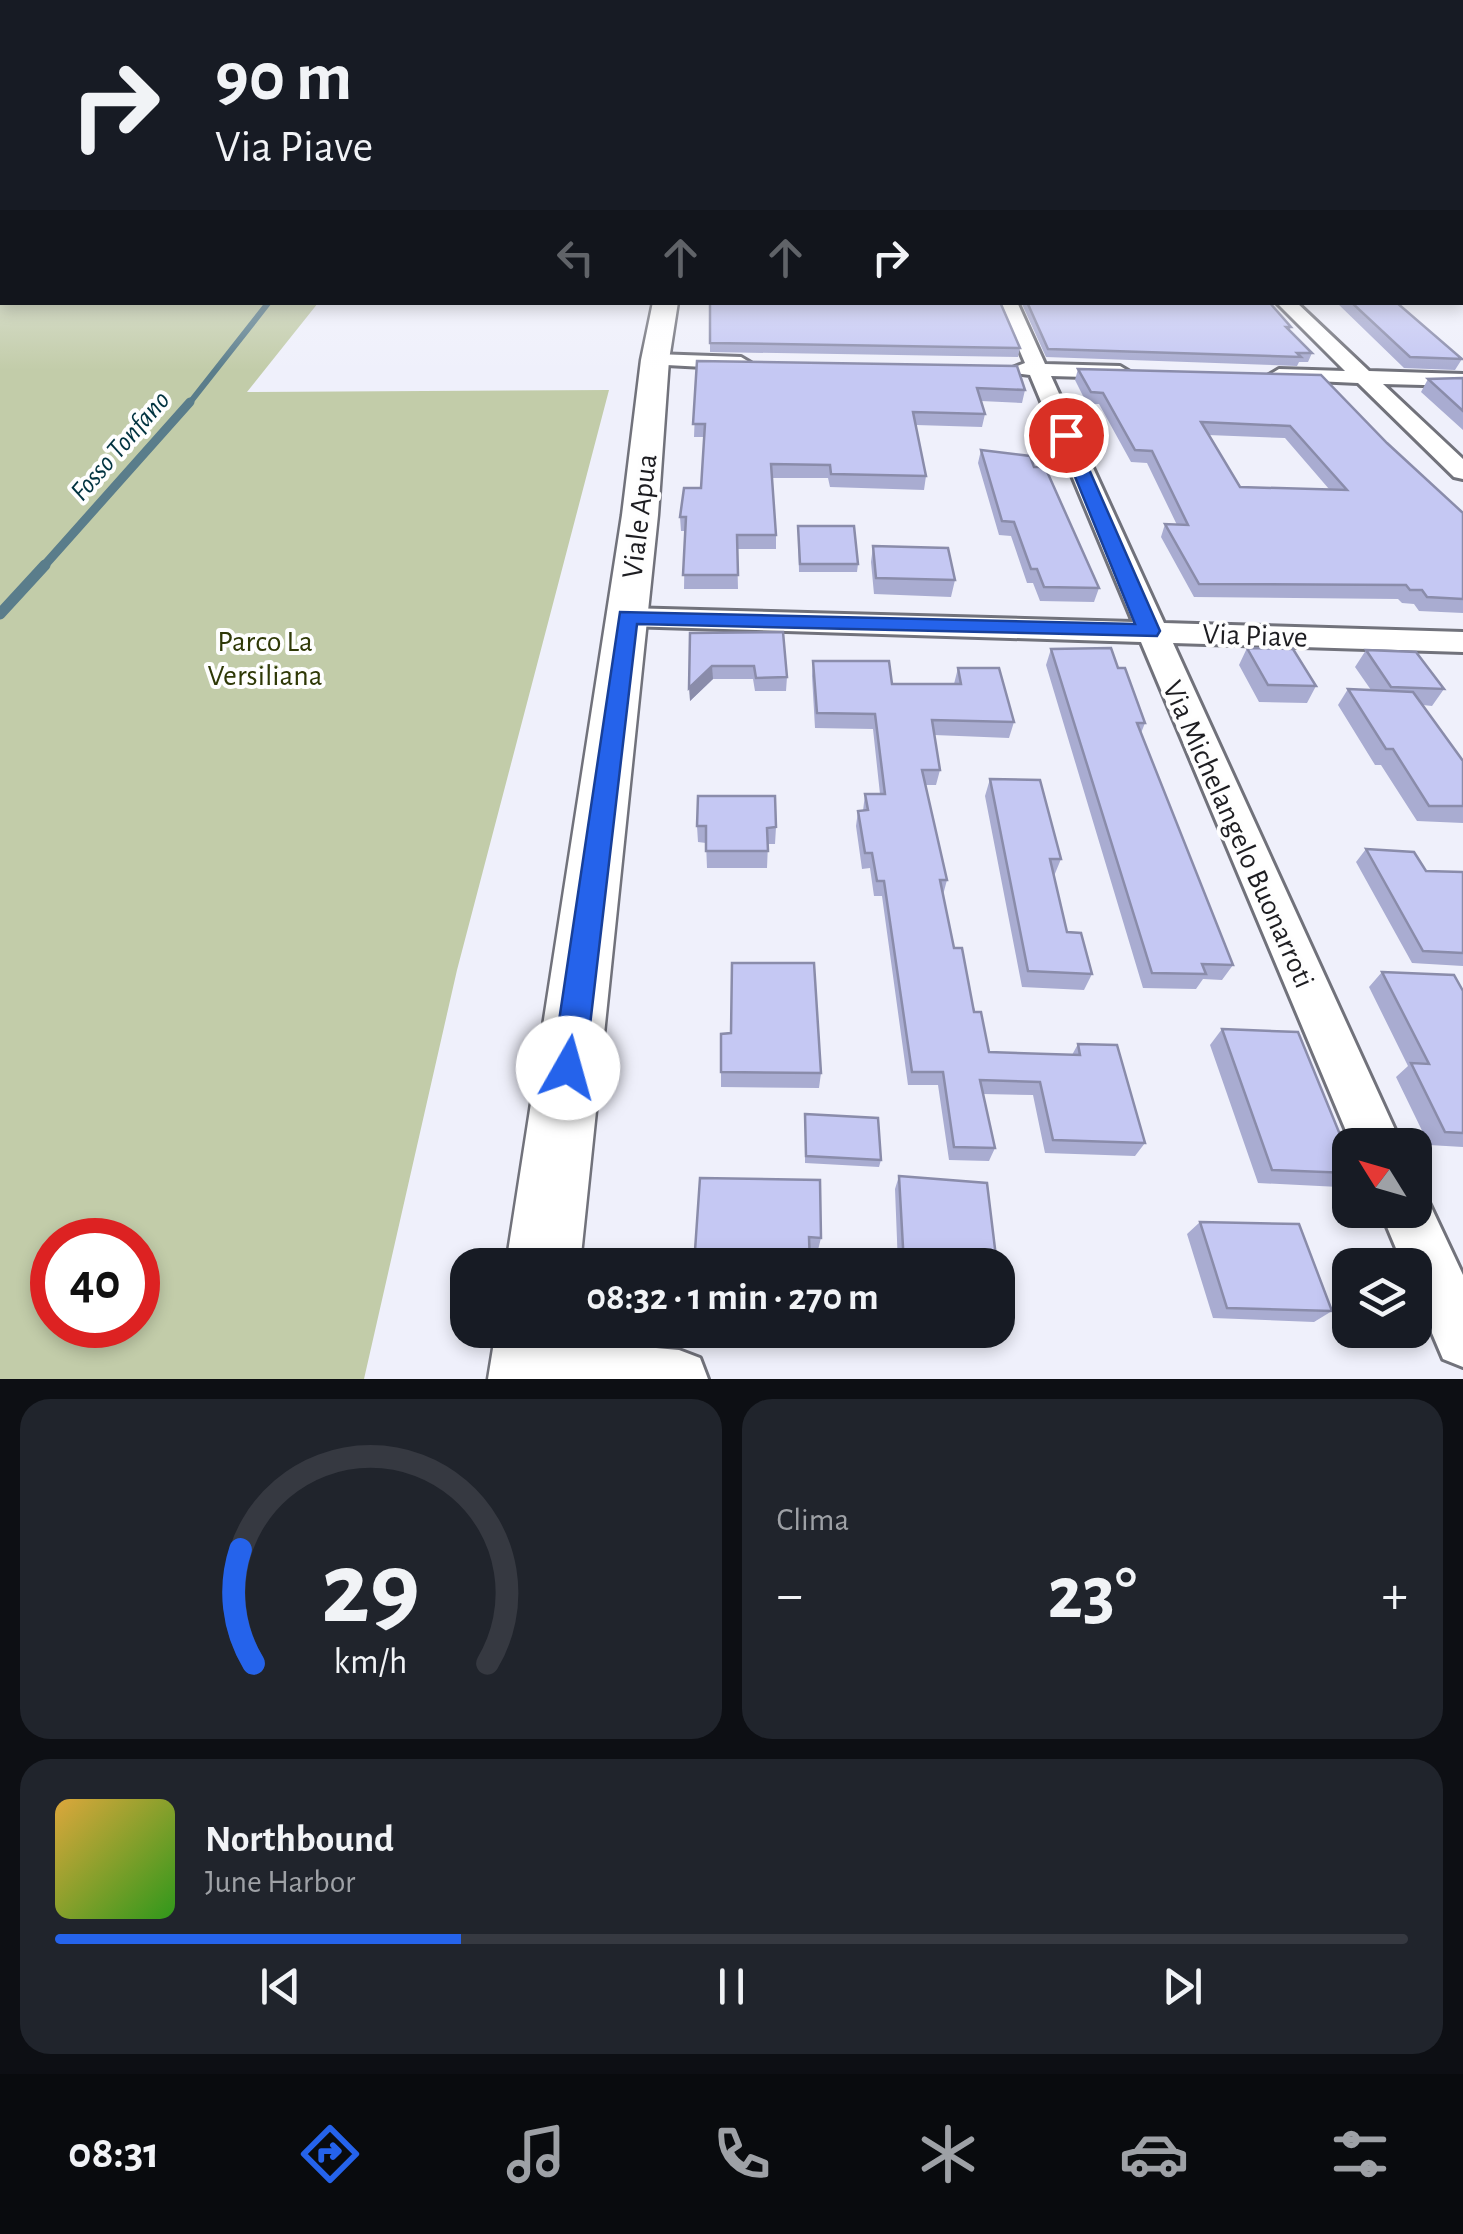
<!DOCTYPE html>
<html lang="it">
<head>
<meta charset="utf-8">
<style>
	body { margin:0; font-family:"Alegreya Sans",sans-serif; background:#20242c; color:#f1f3f6; height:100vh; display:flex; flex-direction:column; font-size:38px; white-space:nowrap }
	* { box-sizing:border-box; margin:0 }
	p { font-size:32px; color:#9ea1a6 }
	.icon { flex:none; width:55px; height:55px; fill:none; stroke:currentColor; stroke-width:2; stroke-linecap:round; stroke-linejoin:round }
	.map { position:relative; height:1379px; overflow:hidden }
	.panel { display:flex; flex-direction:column; gap:20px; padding:20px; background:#0d0f14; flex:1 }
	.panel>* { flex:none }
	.guide { position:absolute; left:0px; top:0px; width:1465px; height:305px; box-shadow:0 5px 15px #0003; background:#171b24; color:#f1f3f6; overflow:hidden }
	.needle { width:65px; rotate:307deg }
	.fabs { position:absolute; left:1332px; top:1128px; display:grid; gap:20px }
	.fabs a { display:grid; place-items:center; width:100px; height:100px; border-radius:20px; background:#171b24; box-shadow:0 5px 15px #0003; font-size:50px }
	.speed { position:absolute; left:30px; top:1218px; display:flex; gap:20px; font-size:50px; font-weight:700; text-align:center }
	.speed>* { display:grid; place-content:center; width:130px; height:130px; border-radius:50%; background:#171b24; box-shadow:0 5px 15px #0003; line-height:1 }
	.speed .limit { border:15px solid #d22; background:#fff; color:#111 }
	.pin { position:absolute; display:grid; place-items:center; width:85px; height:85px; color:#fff; margin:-42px; border:5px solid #fff; border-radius:50%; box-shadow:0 2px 10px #0007 }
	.me { position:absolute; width:110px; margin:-55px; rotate:7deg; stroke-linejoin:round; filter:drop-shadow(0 0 8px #0008) }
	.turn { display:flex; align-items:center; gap:35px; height:210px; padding:0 50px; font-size:45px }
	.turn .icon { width:130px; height:130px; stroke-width:2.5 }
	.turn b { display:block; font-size:70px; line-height:85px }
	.lanes { display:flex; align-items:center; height:95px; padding:0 50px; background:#0003; justify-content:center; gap:50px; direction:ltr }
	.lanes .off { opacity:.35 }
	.big { font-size:75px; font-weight:600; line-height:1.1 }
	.panel .widget { flex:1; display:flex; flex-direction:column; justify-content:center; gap:15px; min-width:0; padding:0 35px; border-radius:30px; background:#20242c }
	.panel .dial { align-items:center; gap:0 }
	.dial svg { height:260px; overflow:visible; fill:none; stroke:#363941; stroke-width:7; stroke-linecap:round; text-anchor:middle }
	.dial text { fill:#f1f3f6; stroke:none }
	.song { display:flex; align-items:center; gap:30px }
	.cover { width:120px; height:120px; border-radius:15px; background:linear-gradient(135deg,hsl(40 70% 55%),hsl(110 70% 35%)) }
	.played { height:10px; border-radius:5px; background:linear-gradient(90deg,#2563eb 30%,#363941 30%) }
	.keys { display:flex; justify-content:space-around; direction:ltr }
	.heat { display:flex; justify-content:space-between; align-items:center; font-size:55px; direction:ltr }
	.panel .tiles { flex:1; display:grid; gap:20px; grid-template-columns:1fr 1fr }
	.widget:last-child { grid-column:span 2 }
	.trip { position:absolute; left:450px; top:1248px; width:565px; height:100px; border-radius:30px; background:#171b24; box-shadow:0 5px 15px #0003; font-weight:600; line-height:100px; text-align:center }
	.dock { display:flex; height:160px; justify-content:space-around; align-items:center; background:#090b0e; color:#9ea1a6 }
	.dock .icon { width:70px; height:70px }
	.dock .selected { color:#2563eb }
	.dock b { font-size:45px; color:#f1f3f6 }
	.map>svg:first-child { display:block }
</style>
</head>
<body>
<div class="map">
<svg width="1463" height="1379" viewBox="0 0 1463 1379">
	<rect width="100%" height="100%" fill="#eff0fb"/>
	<path fill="#c2cca9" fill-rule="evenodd" d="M0 205 2 302 318 303 247 392 609 390 457 970 364 1379H0ZM52 1240H138V1325H52Z"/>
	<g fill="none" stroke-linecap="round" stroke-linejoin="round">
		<path stroke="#5a7d8b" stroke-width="6" d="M188 405 269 302"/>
		<path stroke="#5a7d8b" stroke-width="9" d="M43 567 190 402"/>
		<path stroke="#5a7d8b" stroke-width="11" d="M0 614 45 565"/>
		<g stroke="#71727b" stroke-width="6">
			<path id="street" d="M999 302H1017L1045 364 1120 366 1130 372 1120 378 1051 376 1164 623 1463 632V652L1173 643 1402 1145H1352L1141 642 627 626 616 624 612 617 616 610 627 608 1133 622 1030 375 1013 373 1010 369 1025 363Z
				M1276 302H1296L1369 371 1463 374V386L1383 384 1463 459V479L1454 477 1358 383 1272 379 1269 375 1279 369 1345 371Z
				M655 354 741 357 751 363 741 369 648 364 645 360Z
				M1415 1188 1424 1192 1463 1275V1367L1443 1359 1415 1293V1265H1403L1380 1210H1415Z
				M530 1337 679 1350 700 1358 708 1379H506L501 1366 510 1346Z"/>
		</g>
		<g stroke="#71727b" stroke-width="5">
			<path id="secondary" d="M653 302H678L669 360 658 515 580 1265H506L622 515 641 360Z
				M496 1330H574L568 1379H488Z"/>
		</g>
		<use href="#street" fill="#fff" fill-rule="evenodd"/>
		<use href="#secondary" fill="#fff" fill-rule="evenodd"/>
	</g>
	<path fill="#a9acd1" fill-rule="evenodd" d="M710 302 1020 348 1018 357 710 352Z
		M1021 302H1269L1291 327 1289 331 1312 353 1308 362H1299L1297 366 1046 357Z
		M1336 302H1396L1462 359 1455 370 1404 368Z
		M697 361 1025 390 1022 403 981 401 985 414 982 427 916 425 926 476 924 490 830 487 828 478H772L776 535V549H737L738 589H684L685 531H681L680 517 701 488 704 437H694Z
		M1078 369 1387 443 1463 513V613L1419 611 1414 604 1402 603 1398 599 1194 597 1161 537 1165 524 1177 525 1147 463 1131 462 1099 404H1087L1075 380ZM1208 435 1285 438 1329 489 1240 487Z
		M1463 378V430L1421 392 1428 379Z
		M981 450 1034 467 1099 588 1094 602 1040 601 1033 583H1027L1011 536 999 535 978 463Z
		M798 526 858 564 857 572H799Z
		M873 546 955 580 951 597 874 594 871 562Z
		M690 633 787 677 786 691H755L753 679H713L690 701Z
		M1247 648 1316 686 1307 703 1259 702 1239 665Z
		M1051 649 1118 668 1145 723 1141 733 1233 965 1222 980 1203 979 1196 989 1143 988 1046 665Z
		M1366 650 1444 689 1432 706 1423 705 1463 761V823L1417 821 1381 765H1375L1338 705 1348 689 1371 690 1355 667Z
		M813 661 892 684H954L958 668 1014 722 1009 738 934 735 940 770 936 785H926L947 880 943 895 954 948 989 1052 1072 1055 1078 1044 1145 1143 1135 1156 1045 1153 1033 1095 983 1094 995 1148 989 1161 949 1160 938 1085H908L882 896H874L870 868 862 869 856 826 858 811H863L865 794H880L873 729 815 728 812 676Z
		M990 779 1061 859 1054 876 1067 932 1092 974 1084 990 1022 987 985 796Z
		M697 826 776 827 775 844H768L767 868H707L706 843 698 842Z
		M1366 849 1426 871 1463 872V966L1412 963 1356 862Z
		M1382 972 1463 991V1147L1429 1145 1396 1077 1408 1066 1369 987Z
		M1222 1029 1350 1159V1178L1339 1187 1258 1183 1210 1045Z
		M731 1033 821 1073 819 1088 721 1087V1034Z
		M805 1114 881 1160 879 1167 805 1163Z
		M899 1176 997 1265H898L895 1189Z
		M820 1180 821 1238 818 1250 810 1249 694 1265Z
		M1200 1222 1332 1311 1314 1322 1213 1318 1187 1234Z"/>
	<path fill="#8a8caa" d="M712 666 713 679 690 701 689 688Z"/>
	<path fill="#c5c8f3" stroke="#8a8caa" stroke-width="2.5" fill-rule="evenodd" d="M1462 181 1463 182V291H1462Z
		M710 302H1000L1020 348 710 343Z
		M1027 302H1269L1291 327H1286L1312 353H1297L1301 357 1048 349Z
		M1351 302H1396L1462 359 1410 357Z
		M697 361 1017 366 1025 390 977 388 985 414 913 412 926 476 831 474 830 465 771 464 776 535H737L738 575H683L686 517H680L684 488H701L705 424H693Z
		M1078 369 1321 375 1387 443 1463 513V599L1427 597 1422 590H1410L1406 585 1199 584 1165 524 1188 525 1152 451 1135 450 1103 393 1091 392ZM1201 422 1290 426 1347 490 1240 487Z
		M1463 378V411L1428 379Z
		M981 450 1030 456 1034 467H1045L1099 588 1044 587 1037 569H1031L1014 522 1002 521Z
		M798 526H854L858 564H800Z
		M873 546 948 548 955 580 876 578Z
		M783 632 787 677 756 678 754 666H712L689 688 690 633Z
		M1111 648 1118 668H1125L1145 723H1137L1233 965 1202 964 1206 974 1152 973 1051 649Z
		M1247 648 1293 649 1316 686 1268 685Z
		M1366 650 1416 652 1444 689 1391 687Z
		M813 661H889L892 684H961L958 668H999L1014 722 932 720 940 770H922L947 880H940L954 948H962L974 1012H981L989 1052 1080 1055 1078 1044 1117 1045 1145 1143 1053 1140 1040 1082 980 1080 995 1148 954 1147 943 1072H912L884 881H877L872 853H865L858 811 868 810 865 794H885L875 714 817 713Z
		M1348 689 1413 692 1463 761V806H1429L1393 749H1386Z
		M990 779 1040 780 1061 859H1050L1067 932 1081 933 1092 974 1028 971Z
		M698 796H775L776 827 767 828 768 851H706V826H697Z
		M1366 849 1414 852 1426 871 1463 872V953L1423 951Z
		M732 963H814L821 1073 721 1072V1034L731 1033Z
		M1382 972 1454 975 1463 991V1133L1445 1132 1411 1063 1429 1064Z
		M1222 1029 1298 1032 1350 1159V1173L1272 1170Z
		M805 1114 878 1118 881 1160 806 1156Z
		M899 1176 987 1183 997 1265H904Z
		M700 1178 820 1180 821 1238 809 1237 810 1265H694Z
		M1200 1222 1299 1224 1332 1311 1227 1308Z
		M998 1271 1001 1300H998Z"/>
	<linearGradient id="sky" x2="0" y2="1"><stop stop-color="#79aed5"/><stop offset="0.48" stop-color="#f8f8fd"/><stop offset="1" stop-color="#f8f8fd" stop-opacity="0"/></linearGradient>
	<rect width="1463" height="371" fill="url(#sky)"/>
	<path fill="#2563eb" stroke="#184099" stroke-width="2.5" d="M1066 430 1074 435 1160 631 1157 636 637 624 585 1068 580 1079 568 1084 557 1079 552 1068 620 612 1135 624 1058 435Z"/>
	<g text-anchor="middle" stroke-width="8" stroke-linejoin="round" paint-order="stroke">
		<g font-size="28" font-style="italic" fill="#013340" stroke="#fefefe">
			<text transform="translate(119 445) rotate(-49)" y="10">Fosso Tonfano</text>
		</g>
		<g font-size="30" fill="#1d1d21" stroke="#fefefe">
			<text transform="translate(639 516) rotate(-83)" y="10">Viale Apua</text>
			<text transform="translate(1255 635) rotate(2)" y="10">Via Piave</text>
			<text transform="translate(1239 834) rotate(66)" y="10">Via Michelangelo Buonarroti</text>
		</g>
		<g font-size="30" fill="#2e3806" stroke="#fefefe">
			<text x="265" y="651">Parco La<tspan x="265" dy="34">Versiliana</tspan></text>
		</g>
	</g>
</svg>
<div class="fabs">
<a><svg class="needle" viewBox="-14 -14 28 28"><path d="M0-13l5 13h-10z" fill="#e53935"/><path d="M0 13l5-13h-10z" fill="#9ea1a6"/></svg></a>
<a><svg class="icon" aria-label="layers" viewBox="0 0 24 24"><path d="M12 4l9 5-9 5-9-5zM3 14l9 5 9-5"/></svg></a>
</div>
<div class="speed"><div class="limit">40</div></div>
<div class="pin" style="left:1066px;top:435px;background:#d93025"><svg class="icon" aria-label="arrive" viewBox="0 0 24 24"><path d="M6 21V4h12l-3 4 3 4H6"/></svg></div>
<svg class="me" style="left:568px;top:1068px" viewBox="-20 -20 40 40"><circle r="19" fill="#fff"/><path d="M0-13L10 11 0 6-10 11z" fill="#2563eb"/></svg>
<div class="trip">08:32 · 1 min · 270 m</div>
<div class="guide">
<div class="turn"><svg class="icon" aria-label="right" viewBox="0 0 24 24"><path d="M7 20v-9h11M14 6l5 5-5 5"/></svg><div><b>90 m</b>Via Piave</div></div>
<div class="lanes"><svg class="icon off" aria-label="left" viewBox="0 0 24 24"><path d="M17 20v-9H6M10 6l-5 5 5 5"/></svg><svg class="icon off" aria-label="ahead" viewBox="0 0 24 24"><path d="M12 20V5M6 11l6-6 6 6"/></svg><svg class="icon off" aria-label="ahead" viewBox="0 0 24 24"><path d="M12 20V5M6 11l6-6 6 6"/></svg><svg class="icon" aria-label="right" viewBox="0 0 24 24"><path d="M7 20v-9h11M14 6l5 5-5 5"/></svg></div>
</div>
</div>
<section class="panel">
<div class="tiles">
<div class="widget dial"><svg viewBox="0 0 100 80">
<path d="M14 69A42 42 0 1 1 86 69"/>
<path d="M14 69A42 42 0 0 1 10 34" stroke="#2563eb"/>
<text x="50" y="56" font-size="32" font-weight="700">29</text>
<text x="50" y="72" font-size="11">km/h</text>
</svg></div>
<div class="widget"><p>Clima</p>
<div class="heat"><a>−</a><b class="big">23°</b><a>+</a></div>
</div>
<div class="widget">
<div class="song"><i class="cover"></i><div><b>Northbound</b><p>June Harbor</p></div></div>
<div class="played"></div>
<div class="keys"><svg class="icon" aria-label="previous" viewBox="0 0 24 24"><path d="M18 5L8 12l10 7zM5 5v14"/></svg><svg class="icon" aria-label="pause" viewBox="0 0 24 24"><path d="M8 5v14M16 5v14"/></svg><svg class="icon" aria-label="next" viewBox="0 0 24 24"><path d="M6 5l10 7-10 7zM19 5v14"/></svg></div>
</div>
</div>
</section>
<nav class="dock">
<b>08:31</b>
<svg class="icon selected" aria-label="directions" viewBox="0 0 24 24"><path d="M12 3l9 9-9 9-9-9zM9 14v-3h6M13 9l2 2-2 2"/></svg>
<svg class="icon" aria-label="music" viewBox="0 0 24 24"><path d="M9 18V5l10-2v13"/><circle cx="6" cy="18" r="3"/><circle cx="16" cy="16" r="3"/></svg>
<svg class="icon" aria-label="phone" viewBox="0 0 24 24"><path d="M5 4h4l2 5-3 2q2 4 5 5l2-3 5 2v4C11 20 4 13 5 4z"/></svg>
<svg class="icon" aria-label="climate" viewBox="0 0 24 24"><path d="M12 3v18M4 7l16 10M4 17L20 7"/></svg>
<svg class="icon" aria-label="car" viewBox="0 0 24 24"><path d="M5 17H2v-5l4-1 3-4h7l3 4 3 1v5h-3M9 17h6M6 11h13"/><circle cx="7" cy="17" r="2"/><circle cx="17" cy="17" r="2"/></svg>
<svg class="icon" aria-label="filters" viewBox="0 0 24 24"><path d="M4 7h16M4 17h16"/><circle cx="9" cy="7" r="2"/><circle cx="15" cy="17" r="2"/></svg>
</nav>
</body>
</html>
